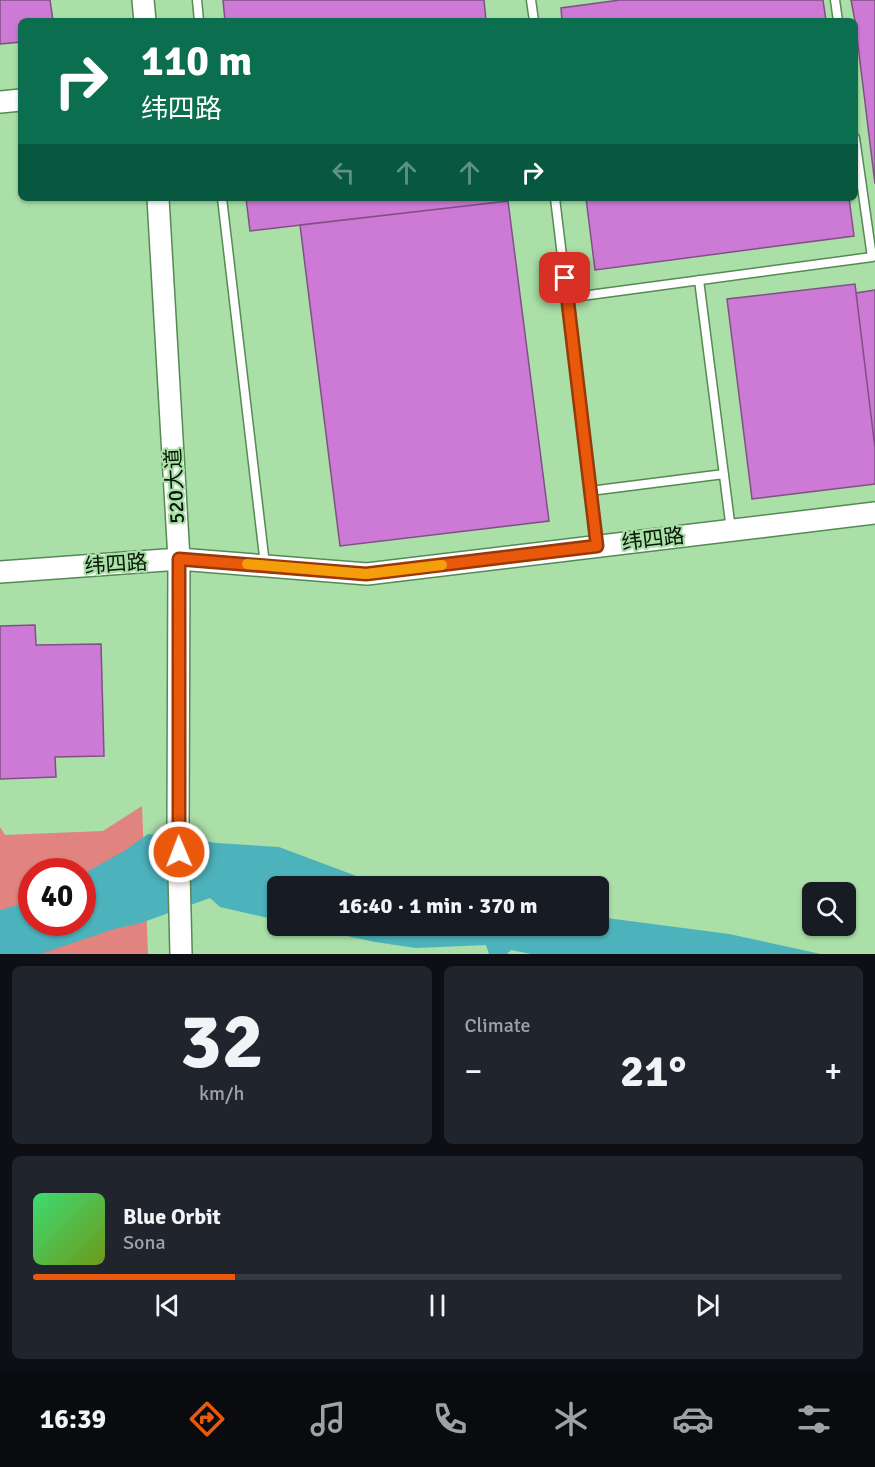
<!DOCTYPE html>
<html lang="en">
<head>
<meta charset="utf-8">
<style>
	body { margin:0; font-family:Signika,"Noto Sans SC",sans-serif; background:#20242c; color:#f1f3f6; height:100vh; display:flex; flex-direction:column; font-size:22px; white-space:nowrap }
	* { box-sizing:border-box; margin:0 }
	p { font-size:20px; color:#9ea1a6 }
	.icon { flex:none; width:33px; height:33px; fill:none; stroke:currentColor; stroke-width:2; stroke-linecap:round; stroke-linejoin:round }
	.map { position:relative; height:954px; overflow:hidden }
	.panel { display:flex; flex-direction:column; gap:12px; padding:12px; background:#0d0f14; flex:1 }
	.panel>* { flex:none }
	.banner { position:absolute; left:18px; top:18px; width:840px; height:183px; border-radius:9px; box-shadow:0 2px 4px #0004; background:#0b6e4f; color:#fff; overflow:hidden }
	.fabs { position:absolute; left:802px; top:882px; display:grid; gap:12px }
	.fabs a { display:grid; place-items:center; width:54px; height:54px; border-radius:9px; background:#171b24; box-shadow:0 2px 4px #0004; font-size:30px }
	.speed { position:absolute; left:18px; top:858px; display:flex; gap:12px; font-size:30px; font-weight:700; text-align:center }
	.speed>* { display:grid; place-content:center; width:78px; height:78px; border-radius:50%; background:#171b24; box-shadow:0 2px 4px #0004; line-height:1 }
	.speed .limit { border:9px solid #d22; background:#fff; color:#111 }
	.pin { position:absolute; display:grid; place-items:center; width:51px; height:51px; color:#fff; margin:-26px; border-radius:12px; box-shadow:0 3px 9px #0006 }
	.me { position:absolute; width:66px; margin:-33px; rotate:359deg; stroke-linejoin:round; filter:drop-shadow(0 0 4px #0008) }
	.turn { display:flex; align-items:center; gap:21px; height:126px; padding:0 24px; font-size:27px }
	.turn .icon { width:78px; height:78px; stroke-width:2.5 }
	.turn b { display:block; font-size:42px; line-height:51px }
	.lanes { display:flex; align-items:center; height:57px; padding:0 24px; background:#0003; justify-content:center; gap:30px; direction:ltr }
	.lanes .off { opacity:.35 }
	.big { font-size:45px; font-weight:800; line-height:1.1 }
	.panel .widget { flex:1; display:flex; flex-direction:column; justify-content:center; gap:9px; min-width:0; padding:0 21px; border-radius:9px; background:#20242c }
	.panel .dial { align-items:center; gap:0 }
	.dial b { font-size:78px; line-height:1 }
	.song { display:flex; align-items:center; gap:18px }
	.cover { width:72px; height:72px; border-radius:9px; background:linear-gradient(135deg,hsl(140 70% 55%),hsl(80 70% 35%)) }
	.played { height:6px; border-radius:3px; background:linear-gradient(90deg,#ea580c 25%,#363941 25%) }
	.keys { display:flex; justify-content:space-around; direction:ltr }
	.heat { display:flex; justify-content:space-between; align-items:center; font-size:33px; direction:ltr }
	.panel .tiles { flex:1; display:grid; gap:12px; grid-template-columns:1fr 1fr }
	.widget:last-child { grid-column:span 2 }
	.trip { position:absolute; left:267px; top:876px; width:342px; height:60px; border-radius:9px; background:#171b24; box-shadow:0 2px 4px #0004; font-weight:800; line-height:60px; text-align:center }
	.dock { display:flex; height:96px; justify-content:space-around; align-items:center; background:#090b0e; color:#9ea1a6 }
	.dock .icon { width:42px; height:42px }
	.dock .selected { color:#ea580c }
	.dock b { font-size:27px; color:#f1f3f6 }
	.map>svg:first-child { display:block }
</style>
</head>
<body>
<div class="map">
<svg width="875" height="954" viewBox="0 0 875 954">
	<rect width="100%" height="100%" fill="#aadfa7"/>
	<path fill="#e1837e" fill-rule="evenodd" d="M142 806 148 954H0V827L5 835 103 831ZM32 872H82V922H32Z"/>
	<path fill="#4cb2bb" d="M148 834 217 843 279 847 383 886H278L277 920 220 907 210 898 141 923 114 929 40 954H0V910L31 901 32 922H82L83 874 124 851Z
		M599 917 729 934 821 954H531L511 950 507 954H489L486 945 416 948 375 942 300 926H598Z"/>
	<path fill="#cd7ad6" stroke="#7f5183" stroke-width="1.5" d="M0 0H50L53 21H21V42L0 44Z
		M223 0H484L486 21H225Z
		M620 0H823L826 21H562L561 8Z
		M851 0H875V184L855 21Z
		M246 198H508V201L250 231Z
		M586 198H849L854 236 595 270Z
		M508 201 549 521 340 546 300 225Z
		M855 284 875 448V484L752 499 727 299Z
		M875 290V448L856 293Z
		M35 625 36 645 101 644 104 756 55 757 56 777 0 779V626Z"/>
	<g fill="none" stroke-linecap="round" stroke-linejoin="round">
		<g stroke="#578955" stroke-width="11">
			<path id="service" d="M197 0 199 21
				M531 0 534 21
				M835 0 838 21
				M222 198 265 565
				M555 198 597 546
				M699 280 731 530
				M567 298 872 257 855 138
				M590 491 724 474"/>
		</g>
		<g stroke="#578955" stroke-width="24">
			<path id="tertiary" d="M143 0 145 21
				M0 102 21 100
				M158 198 179 559 178 832 181 954
				M0 572 179 559 367 574 875 513"/>
		</g>
		<use href="#service" stroke="#fff" stroke-width="8"/>
		<use href="#tertiary" stroke="#fff" stroke-width="21"/>
	</g>
	<g fill="none" stroke-linecap="round" stroke-linejoin="round">
		<g stroke="#983908" stroke-width="15">
			<path id="route" d="M179 852V559L366 574 597 546 565 278"/>
		</g>
		<use href="#route" stroke="#ea580c" stroke-width="10"/>
		<path stroke="#f59e0b" stroke-width="10" d="M247 564 366 574 442 565"/>
	</g>
	<g text-anchor="middle" stroke-width="4.5" stroke-linejoin="round" paint-order="stroke">
		<g font-size="21" fill="#031503" stroke="#aadfa7">
			<text transform="translate(175 486) rotate(-93)" y="7">520大道</text>
			<text transform="translate(653 539) rotate(-7)" y="7">纬四路</text>
			<text transform="translate(116 564) rotate(-4)" y="7">纬四路</text>
		</g>
	</g>
</svg>
<div class="fabs">
<a><svg class="icon" aria-label="search" viewBox="0 0 24 24"><circle cx="10" cy="10" r="6"/><path d="M15 15l6 6"/></svg></a>
</div>
<div class="speed"><div class="limit">40</div></div>
<div class="pin" style="left:565px;top:278px;background:#d93025"><svg class="icon" aria-label="arrive" viewBox="0 0 24 24"><path d="M6 21V4h12l-3 4 3 4H6"/></svg></div>
<svg class="me" style="left:179px;top:852px" viewBox="-20 -20 40 40"><circle r="17" fill="#ea580c" stroke="#fff" stroke-width="3"/><path d="M0-11L8 9 0 5-8 9z" fill="#fff"/></svg>
<div class="trip">16:40 · 1 min · 370 m</div>
<div class="banner">
<div class="turn"><svg class="icon" aria-label="right" viewBox="0 0 24 24"><path d="M7 20v-9h11M14 6l5 5-5 5"/></svg><div><b>110 m</b>纬四路</div></div>
<div class="lanes"><svg class="icon off" aria-label="left" viewBox="0 0 24 24"><path d="M17 20v-9H6M10 6l-5 5 5 5"/></svg><svg class="icon off" aria-label="ahead" viewBox="0 0 24 24"><path d="M12 20V5M6 11l6-6 6 6"/></svg><svg class="icon off" aria-label="ahead" viewBox="0 0 24 24"><path d="M12 20V5M6 11l6-6 6 6"/></svg><svg class="icon" aria-label="right" viewBox="0 0 24 24"><path d="M7 20v-9h11M14 6l5 5-5 5"/></svg></div>
</div>
</div>
<section class="panel">
<div class="tiles">
<div class="widget dial"><b>32</b><p>km/h</p></div>
<div class="widget"><p>Climate</p>
<div class="heat"><a>−</a><b class="big">21°</b><a>+</a></div>
</div>
<div class="widget">
<div class="song"><i class="cover"></i><div><b>Blue Orbit</b><p>Sona</p></div></div>
<div class="played"></div>
<div class="keys"><svg class="icon" aria-label="previous" viewBox="0 0 24 24"><path d="M18 5L8 12l10 7zM5 5v14"/></svg><svg class="icon" aria-label="pause" viewBox="0 0 24 24"><path d="M8 5v14M16 5v14"/></svg><svg class="icon" aria-label="next" viewBox="0 0 24 24"><path d="M6 5l10 7-10 7zM19 5v14"/></svg></div>
</div>
</div>
</section>
<nav class="dock">
<b>16:39</b>
<svg class="icon selected" aria-label="directions" viewBox="0 0 24 24"><path d="M12 3l9 9-9 9-9-9zM9 14v-3h6M13 9l2 2-2 2"/></svg>
<svg class="icon" aria-label="music" viewBox="0 0 24 24"><path d="M9 18V5l10-2v13"/><circle cx="6" cy="18" r="3"/><circle cx="16" cy="16" r="3"/></svg>
<svg class="icon" aria-label="phone" viewBox="0 0 24 24"><path d="M5 4h4l2 5-3 2q2 4 5 5l2-3 5 2v4C11 20 4 13 5 4z"/></svg>
<svg class="icon" aria-label="climate" viewBox="0 0 24 24"><path d="M12 3v18M4 7l16 10M4 17L20 7"/></svg>
<svg class="icon" aria-label="car" viewBox="0 0 24 24"><path d="M5 17H2v-5l4-1 3-4h7l3 4 3 1v5h-3M9 17h6M6 11h13"/><circle cx="7" cy="17" r="2"/><circle cx="17" cy="17" r="2"/></svg>
<svg class="icon" aria-label="filters" viewBox="0 0 24 24"><path d="M4 7h16M4 17h16"/><circle cx="9" cy="7" r="2"/><circle cx="15" cy="17" r="2"/></svg>
</nav>
</body>
</html>
